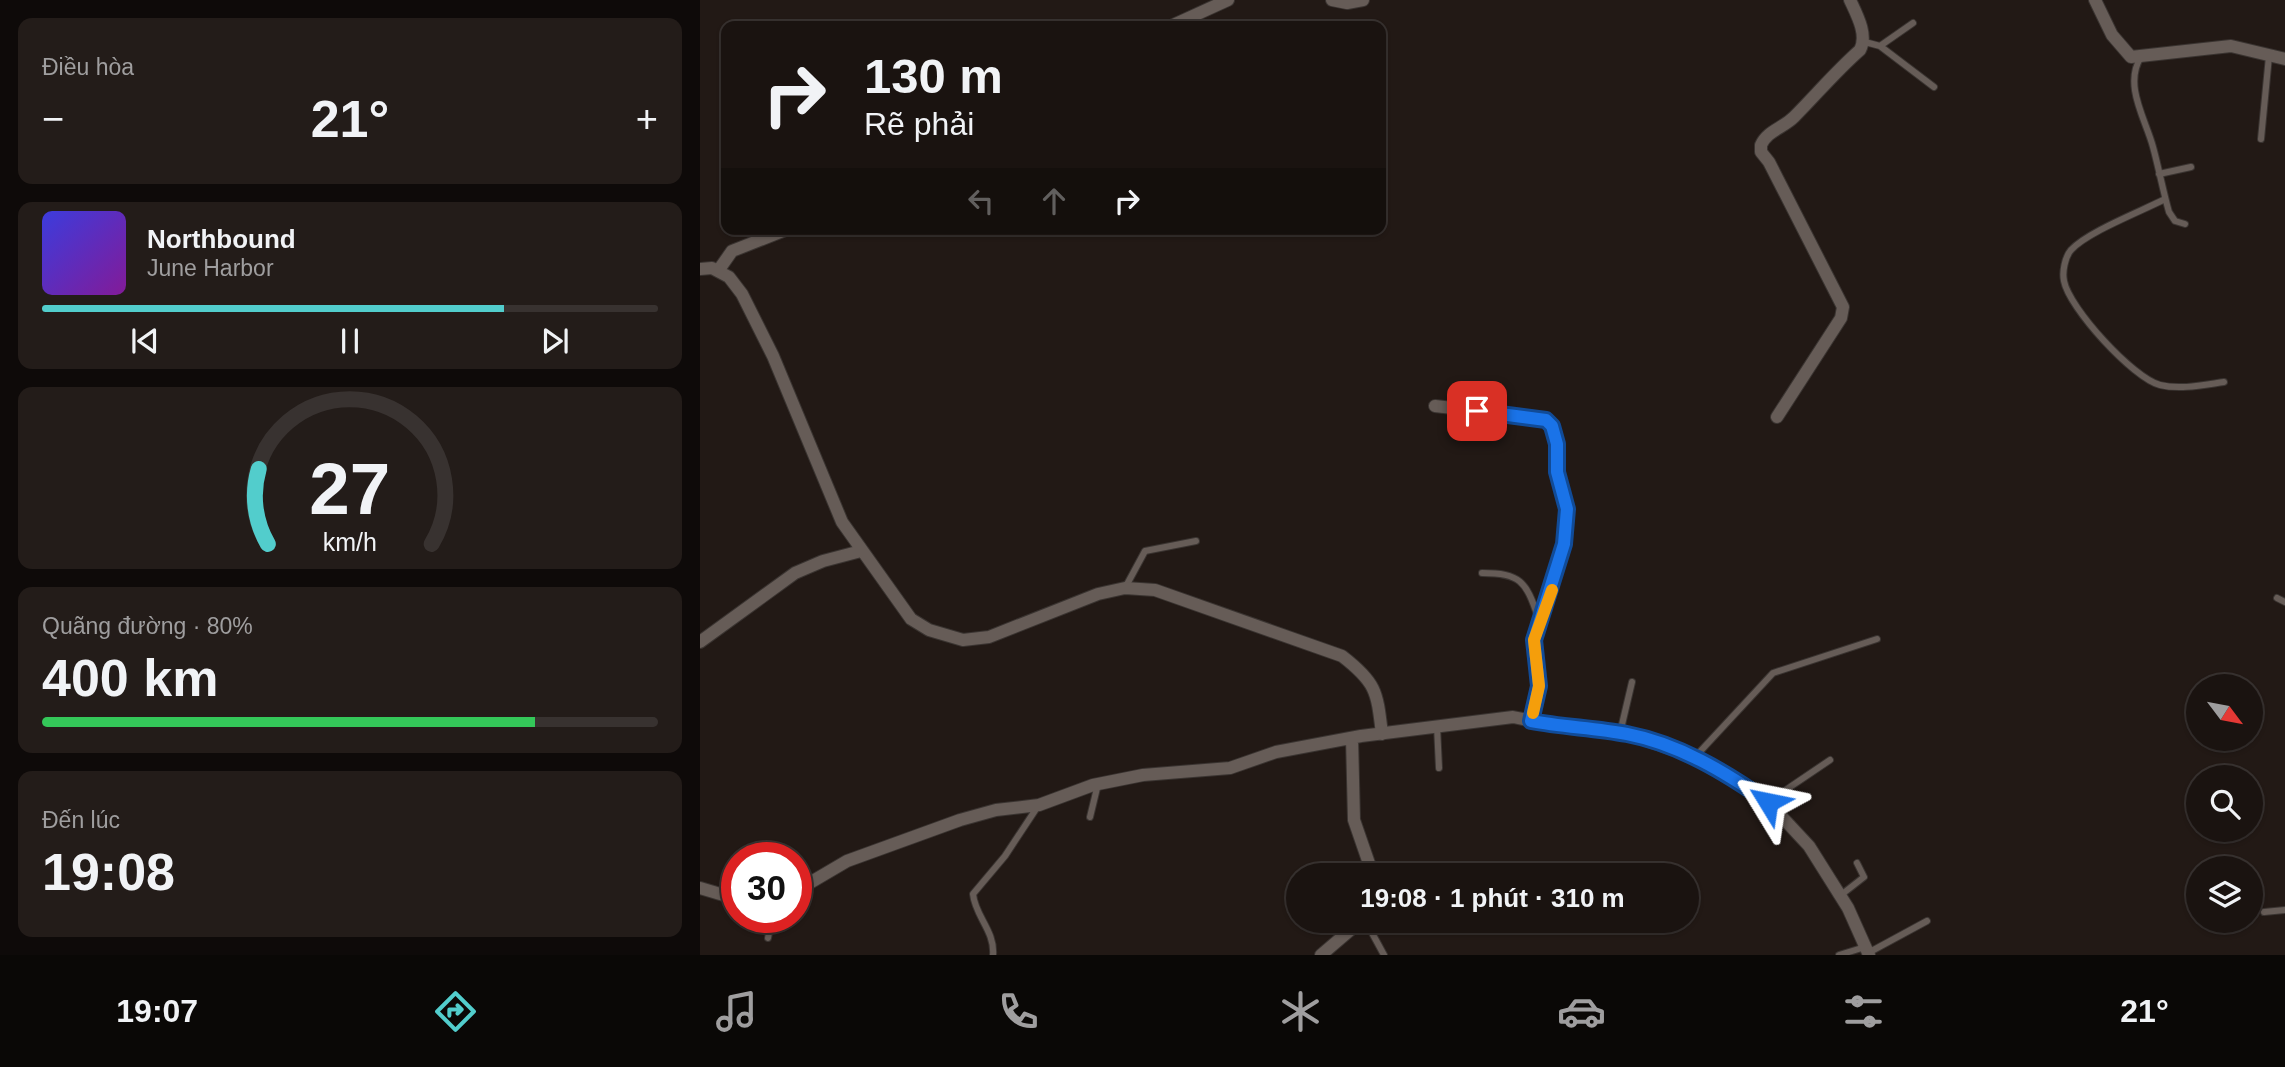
<!DOCTYPE html>
<html lang="vi">
<head>
<meta charset="utf-8">
<style>
	body { margin:0; font-family:Arial,sans-serif; background:#231c19; color:#f1f3f6; height:100vh; display:flex; flex-direction:column; font-size:26px; white-space:nowrap }
	* { box-sizing:border-box; margin:0 }
	p { font-size:23px; color:#9f9e9f }
	.icon { flex:none; width:38px; height:38px; fill:none; stroke:currentColor; stroke-width:2; stroke-linecap:round; stroke-linejoin:round }
	.map { position:relative; flex:1; overflow:hidden }
	.drawer { display:flex; flex-direction:column; gap:18px; padding:18px; background:#0e0a09; width:700px }
	.drawer>* { flex:none }
	.top-card { position:absolute; left:21px; top:21px; width:665px; height:214px; border-radius:14px; box-shadow:0 2px 5px #0004,0 0 0 2px #383230; background:#1a1310; color:#f1f3f6; overflow:hidden }
	.needle { width:46px; rotate:122deg }
	.controls { position:absolute; left:1486px; top:674px; display:grid; gap:14px }
	.controls a { display:grid; place-items:center; width:77px; height:77px; border-radius:50%; background:#1a1310; box-shadow:0 2px 5px #0004,0 0 0 2px #383230; font-size:35px }
	.speed { position:absolute; left:21px; top:842px; display:flex; gap:14px; font-size:35px; font-weight:700; text-align:center }
	.speed>* { display:grid; place-content:center; width:91px; height:91px; border-radius:50%; background:#1a1310; box-shadow:0 2px 5px #0004,0 0 0 2px #383230; line-height:1 }
	.speed .limit { border:10px solid #d22; background:#fff; color:#111 }
	.pin { position:absolute; display:grid; place-items:center; width:60px; height:60px; color:#fff; margin:-30px; border-radius:14px; box-shadow:0 4px 10px #0006 }
	.me { position:absolute; width:77px; margin:-38px; rotate:305deg; stroke-linejoin:round; filter:drop-shadow(0 0 5px #0008) }
	.turn { display:flex; align-items:center; gap:24px; height:147px; padding:0 28px; font-size:32px }
	.turn .icon { width:91px; height:91px; stroke-width:2.5 }
	.turn b { display:block; font-size:49px; line-height:60px }
	.lanes { display:flex; align-items:center; height:66px; padding:0 28px; background:#0003; justify-content:center; gap:35px; direction:ltr }
	.lanes .off { opacity:.35 }
	.big { font-size:52px; font-weight:800; line-height:1.1 }
	.drawer .widget { flex:1; display:flex; flex-direction:column; justify-content:center; gap:10px; min-width:0; padding:0 24px; border-radius:14px; background:#231c19 }
	.drawer .dial { align-items:center; gap:0 }
	.dial svg { height:182px; overflow:visible; fill:none; stroke:#383230; stroke-width:7; stroke-linecap:round; text-anchor:middle }
	.dial text { fill:#f1f3f6; stroke:none }
	.song { display:flex; align-items:center; gap:21px }
	.cover { width:84px; height:84px; border-radius:10px; background:linear-gradient(135deg,hsl(240 70% 55%),hsl(290 70% 35%)) }
	.played { height:7px; border-radius:4px; background:linear-gradient(90deg,#52cdcc 75%,#383230 75%) }
	.keys { display:flex; justify-content:space-around; direction:ltr }
	.heat { display:flex; justify-content:space-between; align-items:center; font-size:38px; direction:ltr }
	.charge { height:10px; border-radius:5px; background:linear-gradient(90deg,#34c759 80%,#383230 0) }
	.trip { position:absolute; left:586px; top:863px; width:413px; height:70px; border-radius:35px; background:#1a1310; box-shadow:0 2px 5px #0004,0 0 0 2px #383230; font-weight:800; line-height:70px; text-align:center }
	.dock { display:flex; height:112px; justify-content:space-around; align-items:center; background:#0a0806; color:#9f9e9f }
	.dock .icon { width:49px; height:49px }
	.dock .selected { color:#52cdcc }
	.dock b { font-size:32px; color:#f1f3f6 }
	main { display:flex; flex:1; min-height:0 }
	.map>svg:first-child { display:block }
</style>
</head>
<body>
<main>
<section class="drawer">
<div class="widget"><p>Điều hòa</p>
<div class="heat"><a>−</a><b class="big">21°</b><a>+</a></div>
</div>
<div class="widget">
<div class="song"><i class="cover"></i><div><b>Northbound</b><p>June Harbor</p></div></div>
<div class="played"></div>
<div class="keys"><svg class="icon" aria-label="previous" viewBox="0 0 24 24"><path d="M18 5L8 12l10 7zM5 5v14"/></svg><svg class="icon" aria-label="pause" viewBox="0 0 24 24"><path d="M8 5v14M16 5v14"/></svg><svg class="icon" aria-label="next" viewBox="0 0 24 24"><path d="M6 5l10 7-10 7zM19 5v14"/></svg></div>
</div>
<div class="widget dial"><svg viewBox="0 0 100 80">
<path d="M14 69A42 42 0 1 1 86 69"/>
<path d="M14 69A42 42 0 0 1 10 36" stroke="#52cdcc"/>
<text x="50" y="56" font-size="32" font-weight="700">27</text>
<text x="50" y="72" font-size="11">km/h</text>
</svg></div>
<div class="widget"><p>Quãng đường · 80%</p><b class="big">400 km</b><div class="charge"></div></div>
<div class="widget"><p>Đến lúc</p><b class="big">19:08</b></div>
</section>
<div class="map">
<svg width="1585" height="955" viewBox="0 0 1585 955">
	<rect width="100%" height="100%" fill="#221915"/>
	<g fill="none" stroke-linecap="round" stroke-linejoin="round">
		<g stroke="#3a3431" stroke-width="8">
			<path id="service" d="M1165 42 1180 46 1234 87
				M1180 46 1213 23
				M1441 57C1423 85 1446 120 1453 147 1459 169 1463 191 1469 212L1475 221 1485 224
				M1561 139 1569 56
				M1459 174 1491 167
				M1465 199C1442 211 1387 232 1371 250 1365 257 1362 272 1364 281 1369 308 1433 378 1460 385 1480 390 1503 385 1524 382
				M782 573C820 573 826 581 838 617
				M425 588 445 551 496 541
				M1577 598 1585 602
				M737 726 739 768
				M920 733 932 682
				M995 757 1073 673 1177 639
				M1068 802 1130 760
				M390 817 398 784
				M1141 895 1164 877 1157 863
				M1564 912 1585 910
				M665 920 684 955
				M68 938 72 917
				M1168 953 1227 921
				M293 955C295 931 275 916 273 894L305 856 338 806
				M1139 955 1165 947"/>
		</g>
		<g stroke="#3a3431" stroke-width="14">
			<path id="minor" d="M632 0 647 3 663 0
				M1395 0 1412 35 1431 57 1531 46 1585 59
				M471 26 528 0
				M0 269 12 268 29 277 42 294 73 356 142 522 211 619 229 630 263 640 289 637 398 594 425 588 455 590 642 656C677 683 677 692 682 734
				M18 271 32 251 88 229
				M735 406 834 417 846 420 852 426 857 444V472L867 509 864 544 834 640 839 686 831 721
				M1077 417 1141 318 1143 307 1069 162 1061 152V145C1067 131 1083 128 1094 117 1116 95 1136 71 1160 50 1168 35 1157 15 1150 0
				M0 642 95 573 123 561 161 551
				M652 738 654 820 673 875
				M0 888 37 899
				M96 891 147 861 260 820 296 810 339 805 393 785 443 775 530 768 576 752 661 736 813 717 856 726 931 735 995 757 1040 782 1068 802 1109 846 1148 908 1169 955
				M621 955 662 920"/>
		</g>
		<use href="#service" stroke="#665c57" stroke-width="6"/>
		<use href="#minor" stroke="#665c57" stroke-width="12"/>
	</g>
	<g fill="none" stroke-linecap="round" stroke-linejoin="round">
		<g stroke="#114b97" stroke-width="18">
			<path id="route" d="M777 411 846 420 852 426 857 444V472L867 509 864 544 834 640 839 686 831 721C863 727 895 728 927 734 979 744 1025 772 1068 802"/>
		</g>
		<use href="#route" stroke="#1a73e8" stroke-width="12"/>
		<path stroke="#f59e0b" stroke-width="12" d="M833 713 839 686 834 640 852 590"/>
	</g>
</svg>
<div class="controls">
<a><svg class="needle" viewBox="-14 -14 28 28"><path d="M0-13l5 13h-10z" fill="#e53935"/><path d="M0 13l5-13h-10z" fill="#9f9e9f"/></svg></a>
<a><svg class="icon" aria-label="search" viewBox="0 0 24 24"><circle cx="10" cy="10" r="6"/><path d="M15 15l6 6"/></svg></a>
<a><svg class="icon" aria-label="layers" viewBox="0 0 24 24"><path d="M12 4l9 5-9 5-9-5zM3 14l9 5 9-5"/></svg></a>
</div>
<div class="speed"><div class="limit">30</div></div>
<div class="pin" style="left:777px;top:411px;background:#d93025"><svg class="icon" aria-label="arrive" viewBox="0 0 24 24"><path d="M6 21V4h12l-3 4 3 4H6"/></svg></div>
<svg class="me" style="left:1068px;top:802px" viewBox="-20 -20 40 40"><path d="M0-17L14 15 0 8-14 15z" fill="#1a73e8" stroke="#fff" stroke-width="4"/></svg>
<div class="trip">19:08 · 1 phút · 310 m</div>
<div class="top-card">
<div class="turn"><svg class="icon" aria-label="right" viewBox="0 0 24 24"><path d="M7 20v-9h11M14 6l5 5-5 5"/></svg><div><b>130 m</b>Rẽ phải</div></div>
<div class="lanes"><svg class="icon off" aria-label="left" viewBox="0 0 24 24"><path d="M17 20v-9H6M10 6l-5 5 5 5"/></svg><svg class="icon off" aria-label="ahead" viewBox="0 0 24 24"><path d="M12 20V5M6 11l6-6 6 6"/></svg><svg class="icon" aria-label="right" viewBox="0 0 24 24"><path d="M7 20v-9h11M14 6l5 5-5 5"/></svg></div>
</div>
</div>
</main>
<nav class="dock">
<b>19:07</b>
<svg class="icon selected" aria-label="directions" viewBox="0 0 24 24"><path d="M12 3l9 9-9 9-9-9zM9 14v-3h6M13 9l2 2-2 2"/></svg>
<svg class="icon" aria-label="music" viewBox="0 0 24 24"><path d="M9 18V5l10-2v13"/><circle cx="6" cy="18" r="3"/><circle cx="16" cy="16" r="3"/></svg>
<svg class="icon" aria-label="phone" viewBox="0 0 24 24"><path d="M5 4h4l2 5-3 2q2 4 5 5l2-3 5 2v4C11 20 4 13 5 4z"/></svg>
<svg class="icon" aria-label="climate" viewBox="0 0 24 24"><path d="M12 3v18M4 7l16 10M4 17L20 7"/></svg>
<svg class="icon" aria-label="car" viewBox="0 0 24 24"><path d="M5 17H2v-5l4-1 3-4h7l3 4 3 1v5h-3M9 17h6M6 11h13"/><circle cx="7" cy="17" r="2"/><circle cx="17" cy="17" r="2"/></svg>
<svg class="icon" aria-label="filters" viewBox="0 0 24 24"><path d="M4 7h16M4 17h16"/><circle cx="9" cy="7" r="2"/><circle cx="15" cy="17" r="2"/></svg>
<b>21°</b>
</nav>
</body>
</html>
